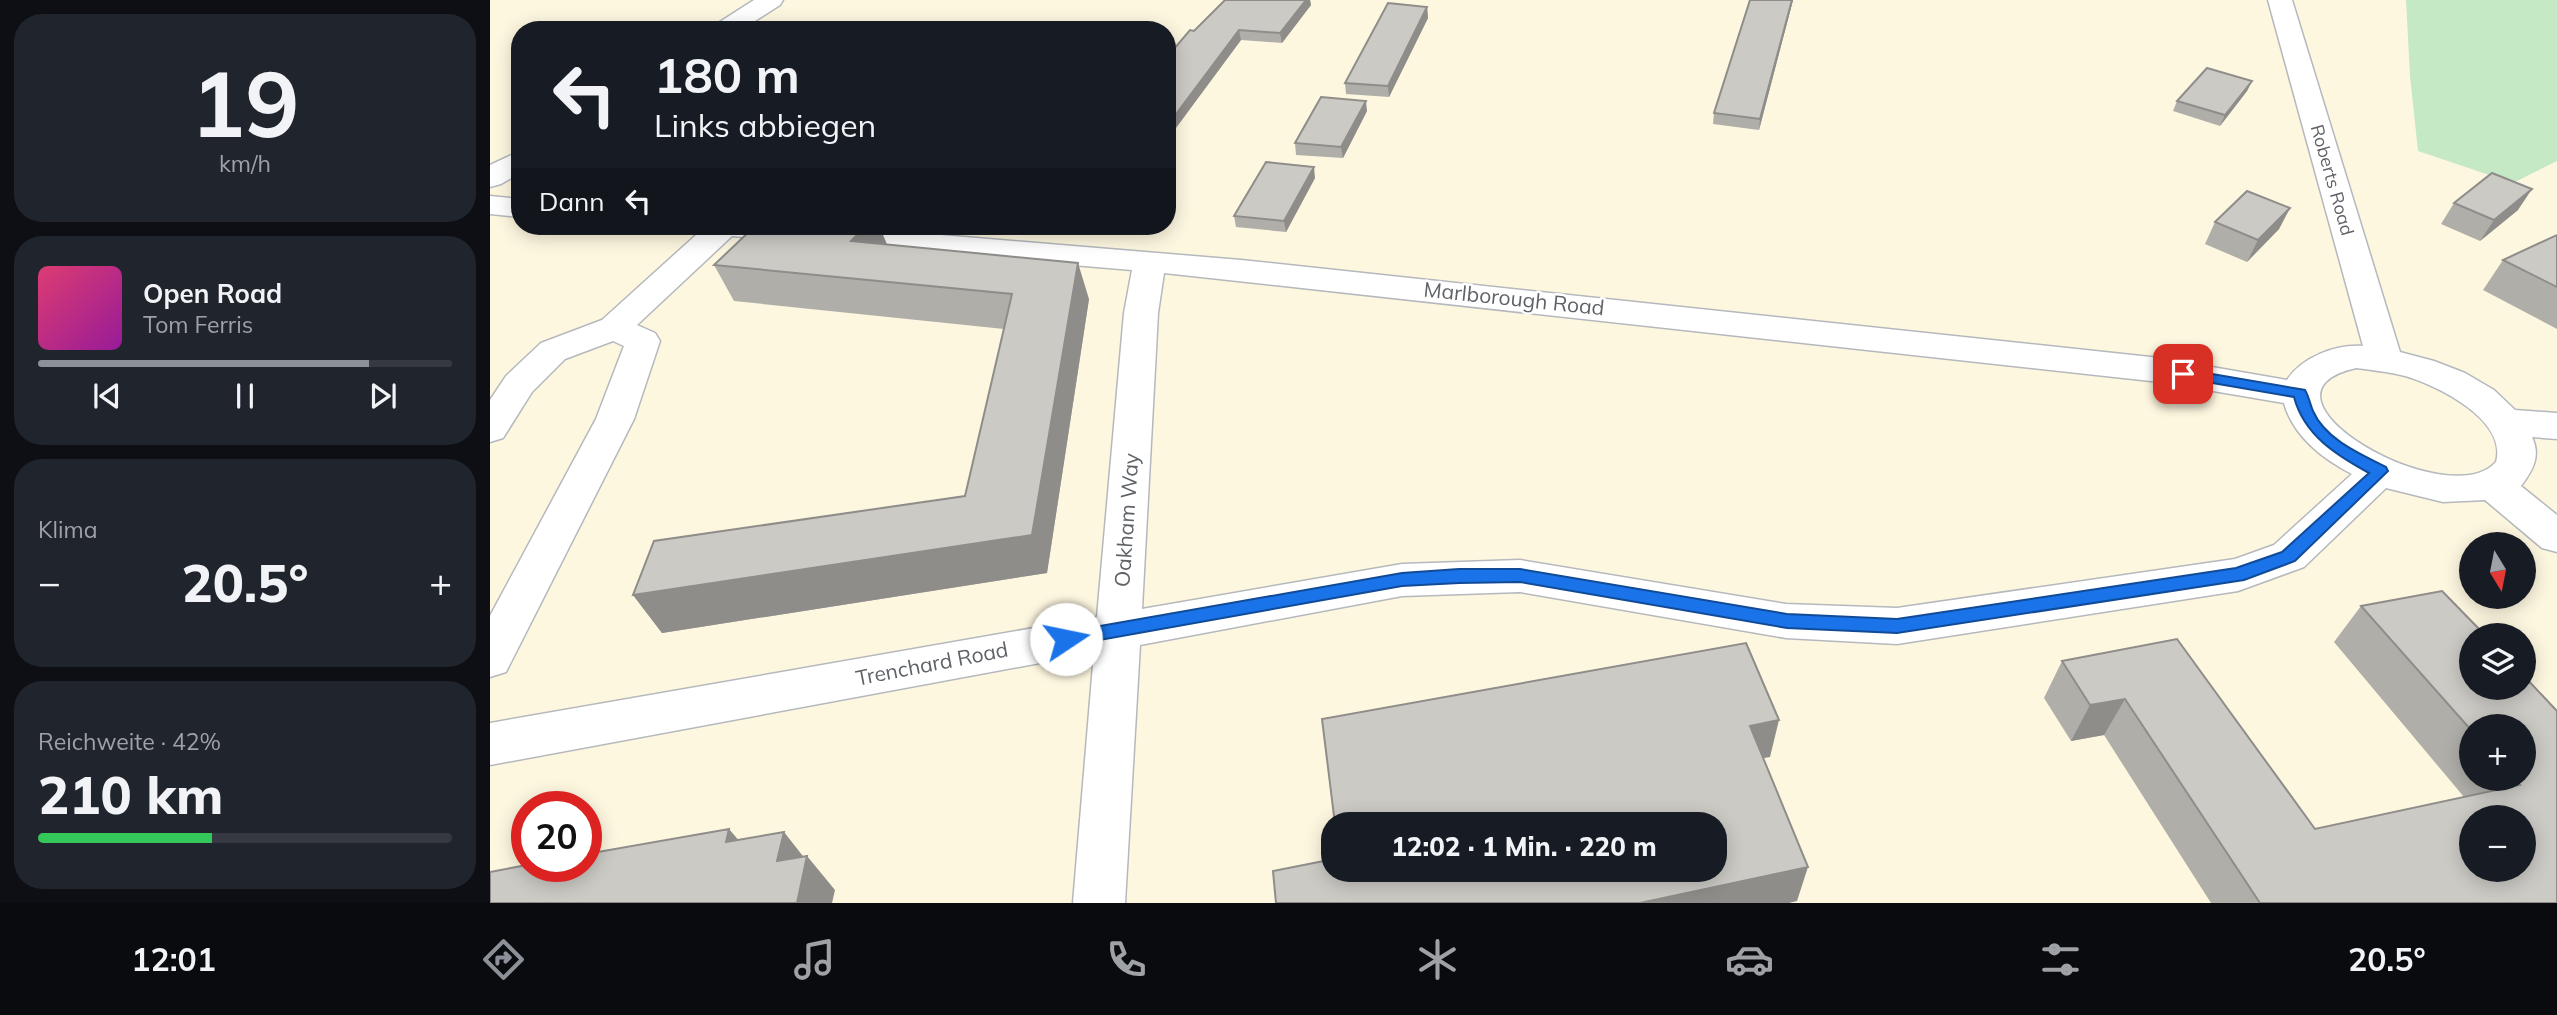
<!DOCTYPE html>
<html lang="de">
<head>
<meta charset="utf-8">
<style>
	body { margin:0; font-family:Mulish,sans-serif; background:#20242c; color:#f1f3f6; height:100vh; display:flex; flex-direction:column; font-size:26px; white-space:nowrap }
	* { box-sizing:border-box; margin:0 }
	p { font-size:23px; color:#9ea1a6 }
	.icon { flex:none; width:38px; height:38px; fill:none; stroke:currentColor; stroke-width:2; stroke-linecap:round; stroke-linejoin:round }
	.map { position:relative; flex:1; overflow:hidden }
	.side { display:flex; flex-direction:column; gap:14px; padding:14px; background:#0d0f14; width:490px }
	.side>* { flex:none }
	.top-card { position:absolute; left:21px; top:21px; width:665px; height:214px; border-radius:28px; box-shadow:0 4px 18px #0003; background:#171b24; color:#f1f3f6; overflow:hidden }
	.needle { width:46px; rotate:170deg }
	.controls { position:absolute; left:1969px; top:532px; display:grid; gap:14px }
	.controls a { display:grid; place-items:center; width:77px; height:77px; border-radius:50%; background:#171b24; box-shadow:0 4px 18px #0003; font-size:35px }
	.speed { position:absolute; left:21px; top:791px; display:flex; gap:14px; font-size:35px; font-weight:700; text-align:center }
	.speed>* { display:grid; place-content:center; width:91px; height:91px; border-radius:50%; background:#171b24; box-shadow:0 4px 18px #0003; line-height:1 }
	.speed .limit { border:10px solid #d22; background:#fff; color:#111 }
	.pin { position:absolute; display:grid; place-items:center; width:60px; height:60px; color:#fff; margin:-30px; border-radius:14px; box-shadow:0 4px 10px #0006 }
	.me { position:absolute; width:77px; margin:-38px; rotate:79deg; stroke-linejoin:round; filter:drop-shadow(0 0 5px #0008) }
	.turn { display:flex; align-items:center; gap:24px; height:147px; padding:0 28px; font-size:32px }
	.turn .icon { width:91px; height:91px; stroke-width:2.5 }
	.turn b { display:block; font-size:49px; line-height:60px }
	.then { display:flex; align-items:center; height:66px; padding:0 28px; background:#0003; gap:14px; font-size:26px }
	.big { font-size:52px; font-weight:800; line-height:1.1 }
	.side .card { flex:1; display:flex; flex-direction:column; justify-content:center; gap:10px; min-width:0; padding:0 24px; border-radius:28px; background:#20242c }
	.side .dial { align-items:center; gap:0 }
	.dial b { font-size:91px; line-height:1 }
	.song { display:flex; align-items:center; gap:21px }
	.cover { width:84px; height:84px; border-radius:10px; background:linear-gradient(135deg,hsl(340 70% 55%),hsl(300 70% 35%)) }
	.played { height:7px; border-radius:4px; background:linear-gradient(90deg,#8c9099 80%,#363941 80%) }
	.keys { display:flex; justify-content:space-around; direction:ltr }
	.heat { display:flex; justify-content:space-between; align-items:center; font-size:38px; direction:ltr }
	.charge { height:10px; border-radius:5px; background:linear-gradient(90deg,#34c759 42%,#363941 0) }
	.trip { position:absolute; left:831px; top:812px; width:406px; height:70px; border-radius:28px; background:#171b24; box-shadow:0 4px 18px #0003; font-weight:800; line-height:70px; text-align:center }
	.dock { display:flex; height:112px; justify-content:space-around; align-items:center; background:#090b0e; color:#9ea1a6 }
	.dock .icon { width:49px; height:49px }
	.dock .selected { color:#8c9099 }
	.dock b { font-size:32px; color:#f1f3f6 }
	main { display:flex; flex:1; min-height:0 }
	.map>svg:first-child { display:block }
</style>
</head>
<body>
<main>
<section class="side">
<div class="card dial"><b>19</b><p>km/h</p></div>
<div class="card">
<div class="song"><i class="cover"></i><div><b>Open Road</b><p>Tom Ferris</p></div></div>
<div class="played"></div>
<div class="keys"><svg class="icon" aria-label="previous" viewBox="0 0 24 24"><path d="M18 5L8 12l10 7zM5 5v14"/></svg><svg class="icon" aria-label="pause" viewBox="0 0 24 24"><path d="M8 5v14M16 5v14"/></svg><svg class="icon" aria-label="next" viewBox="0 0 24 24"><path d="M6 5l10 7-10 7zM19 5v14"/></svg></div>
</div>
<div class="card"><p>Klima</p>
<div class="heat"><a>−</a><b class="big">20.5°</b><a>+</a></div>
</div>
<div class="card"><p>Reichweite · 42%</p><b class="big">210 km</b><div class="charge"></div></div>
</section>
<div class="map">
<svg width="2067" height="903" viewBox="0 0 2067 903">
	<rect width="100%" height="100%" fill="#f1efe8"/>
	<path fill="#fef7e0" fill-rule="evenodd" d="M0 0H2067V903H0ZM30 30H677V226H30ZM1981 544H2034V597H1981ZM1981 635H2034V688H1981ZM1981 726H2034V779H1981ZM37 807H96V866H37ZM1981 817H2034V870H1981ZM844 824H1225V870H844Z"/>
	<path fill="#c5e8c5" d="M1916 0H2067V161L2023 183 1928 151 1920 76Z"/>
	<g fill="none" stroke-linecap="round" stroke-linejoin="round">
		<g stroke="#b5b8bc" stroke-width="3">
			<path id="minor" d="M264 0H293L290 5 251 30H222L225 25Z
				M1778 0H1802L1910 352 1944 361 1975 373 2004 390 2025 410 2067 413V439L2042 437C2051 456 2043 470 2031 486L2067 515V552L2052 548 1995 500 1953 502 1896 488 1814 567 1748 591 1407 644 1296 638 1030 592 912 596 650 645 635 903H583L604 653 0 765V723L607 617 634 313 642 270 242 236 147 325 165 333 170 341 144 419 16 672 0 677V616L106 419 134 346 123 341 75 359 42 392 13 438 0 442V400L16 376 51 343 112 320 216 226H343L751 260 1670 358 1797 380C1812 357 1846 344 1873 346ZM674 273 1670 382 1794 403C1803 436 1833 459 1862 474L1784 545 1745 559 1407 608 1296 604 1030 560 912 564 652 609 668 313ZM1866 368C1882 370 1899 372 1915 376 1947 385 2018 420 2006 462 1958 516 1747 395 1866 368Z
				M30 151V173L11 184 0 187V165Z
				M0 196 30 199V217L0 214Z"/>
		</g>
		<use href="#minor" fill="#fff" fill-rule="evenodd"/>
	</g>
	<path fill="#afaea9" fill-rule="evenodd" d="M735 0H820L821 5 792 43 751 40 677 140V57Z
		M1260 0H1303L1269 130 1223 124 1224 113Z
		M937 7 938 18 899 97 856 94 855 83Z
		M1762 81 1757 91 1730 126 1683 111 1687 101Z
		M877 111 853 158 806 155 805 143Z
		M825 178 796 232 746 227 744 216Z
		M1964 203 2028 210 1990 241 1951 224Z
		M1800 208 1789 229 1757 262 1715 244 1725 222Z
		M265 226H424L420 230 390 228 397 244 599 299 557 573 172 633 143 595 475 496 514 329 244 301 224 265Z
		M2067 235V329L1993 290 2013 260Z
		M1871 606 2067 711V903H1721L1614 735 1581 741 1554 698 1572 661 1687 639 1825 829 1974 797 1844 642ZM1981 726 2034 779H1981Z"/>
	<path fill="#8f8d8a" d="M816 0H820L821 5 792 43 790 33Z
		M1302 0H1303L1269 130 1270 119Z
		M937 7 938 18 899 97 898 86Z
		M749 30 751 40 677 140V126Z
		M1762 81 1757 91 1730 126 1735 115Z
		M876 101 877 111 853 158 851 147Z
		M824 167 825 178 796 232 794 221Z
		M2042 189 2028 210 1990 241 2004 220Z
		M1800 208 1789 229 1757 262 1768 240Z
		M376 226H389L400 252 361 241Z
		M588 263 599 299 557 573 172 633 143 595 542 535Z
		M1635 699 1614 735 1581 741 1600 705Z
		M1289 720 1280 757 1252 762 1260 726Z
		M239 829 269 864 236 842Z
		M294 832 316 860 317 856 345 890 342 903H307L287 861Z
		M1318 867 1307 901 1299 903H1150Z"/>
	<path fill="#cccac5" stroke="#8f8d8a" stroke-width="2" fill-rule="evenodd" d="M735 0H816L790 33 749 30 677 126V57L700 30 704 31Z
		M1260 0H1302L1270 119 1224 113Z
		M898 3 937 7 898 86 855 83Z
		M1717 68 1762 81 1735 115 1687 101Z
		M831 97 876 101 851 147 805 143Z
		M776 162 824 167 794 221 744 216Z
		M2002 173 2042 189 2004 220 1964 203Z
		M1757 191 1800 208 1768 240 1725 222Z
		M265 226H376L361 241 588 263 542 535 143 595 164 541 475 496 522 294 224 265Z
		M2067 235V287L2013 260Z
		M1952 591 1995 635H1981V688H2034V676L2067 711V903H1770L1635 699 1600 705 1572 661 1687 639 1825 829 2030 785 2024 779H2034V726H1981V730L1871 606ZM1981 817H2034V870H1981Z
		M1256 643 1289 720 1260 726 1318 867 1150 903H786L783 871 844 859V870H1225V824H845L832 719Z
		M239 829 236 842 294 832 287 861 317 856 307 903H0V872L37 865V866H96V854Z"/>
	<path fill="#1a73e8" stroke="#114b97" stroke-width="2" d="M1693 369 1815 390C1819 397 1820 404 1823 411 1835 439 1870 454 1896 467L1898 471 1805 561 1754 580 1407 633 1297 628 1030 582 969 583 912 586 576 646 569 644 566 639 569 634 576 632 912 573 969 569H1030L1297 614 1407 619 1746 568 1792 552 1879 473C1846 455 1814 435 1804 397L1688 377 1686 374Z"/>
	<g text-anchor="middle" stroke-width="5" stroke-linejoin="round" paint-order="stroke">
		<g font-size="18" fill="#5f6368" stroke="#fff">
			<text transform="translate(1842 180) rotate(74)" y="6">Roberts Road</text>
		</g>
		<g font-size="21" fill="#5f6368" stroke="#fff">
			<text transform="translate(1024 299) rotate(6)" y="7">Marlborough Road</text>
			<text transform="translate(637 520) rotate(-86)" y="7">Oakham Way</text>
			<text transform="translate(442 664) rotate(-11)" y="7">Trenchard Road</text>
		</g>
	</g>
</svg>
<div class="controls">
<a><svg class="needle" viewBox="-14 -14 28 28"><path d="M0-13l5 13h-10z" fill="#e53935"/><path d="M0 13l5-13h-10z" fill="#9ea1a6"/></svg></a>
<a><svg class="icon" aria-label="layers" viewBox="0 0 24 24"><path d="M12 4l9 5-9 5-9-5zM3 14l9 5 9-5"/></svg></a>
<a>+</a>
<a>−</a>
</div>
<div class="speed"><div class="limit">20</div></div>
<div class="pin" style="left:1693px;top:374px;background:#d93025"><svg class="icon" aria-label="arrive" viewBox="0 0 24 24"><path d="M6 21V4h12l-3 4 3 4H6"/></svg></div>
<svg class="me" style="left:576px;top:639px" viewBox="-20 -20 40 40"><circle r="19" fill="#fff"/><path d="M0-13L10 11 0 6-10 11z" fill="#1a73e8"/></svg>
<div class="trip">12:02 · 1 Min. · 220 m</div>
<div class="top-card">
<div class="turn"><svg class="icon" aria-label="left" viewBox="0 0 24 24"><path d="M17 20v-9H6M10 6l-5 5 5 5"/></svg><div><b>180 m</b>Links abbiegen</div></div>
<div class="then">Dann<svg class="icon" aria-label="left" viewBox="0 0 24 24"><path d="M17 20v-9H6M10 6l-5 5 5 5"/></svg></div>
</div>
</div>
</main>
<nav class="dock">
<b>12:01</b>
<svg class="icon selected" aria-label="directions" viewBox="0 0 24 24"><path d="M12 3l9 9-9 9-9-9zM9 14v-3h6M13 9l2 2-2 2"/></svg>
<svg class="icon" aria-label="music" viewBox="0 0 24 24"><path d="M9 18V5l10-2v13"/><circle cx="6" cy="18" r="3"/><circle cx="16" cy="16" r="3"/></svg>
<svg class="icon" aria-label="phone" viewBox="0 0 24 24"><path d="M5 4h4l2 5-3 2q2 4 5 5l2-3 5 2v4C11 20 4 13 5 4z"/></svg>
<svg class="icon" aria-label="climate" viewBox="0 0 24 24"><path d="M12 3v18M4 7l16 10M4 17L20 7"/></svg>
<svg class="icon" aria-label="car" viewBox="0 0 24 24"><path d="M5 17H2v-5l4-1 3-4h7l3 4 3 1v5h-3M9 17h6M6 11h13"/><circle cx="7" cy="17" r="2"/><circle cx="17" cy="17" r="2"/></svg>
<svg class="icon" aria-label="filters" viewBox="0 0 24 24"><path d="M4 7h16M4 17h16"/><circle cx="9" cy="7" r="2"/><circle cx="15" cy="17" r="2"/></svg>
<b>20.5°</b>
</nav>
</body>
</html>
